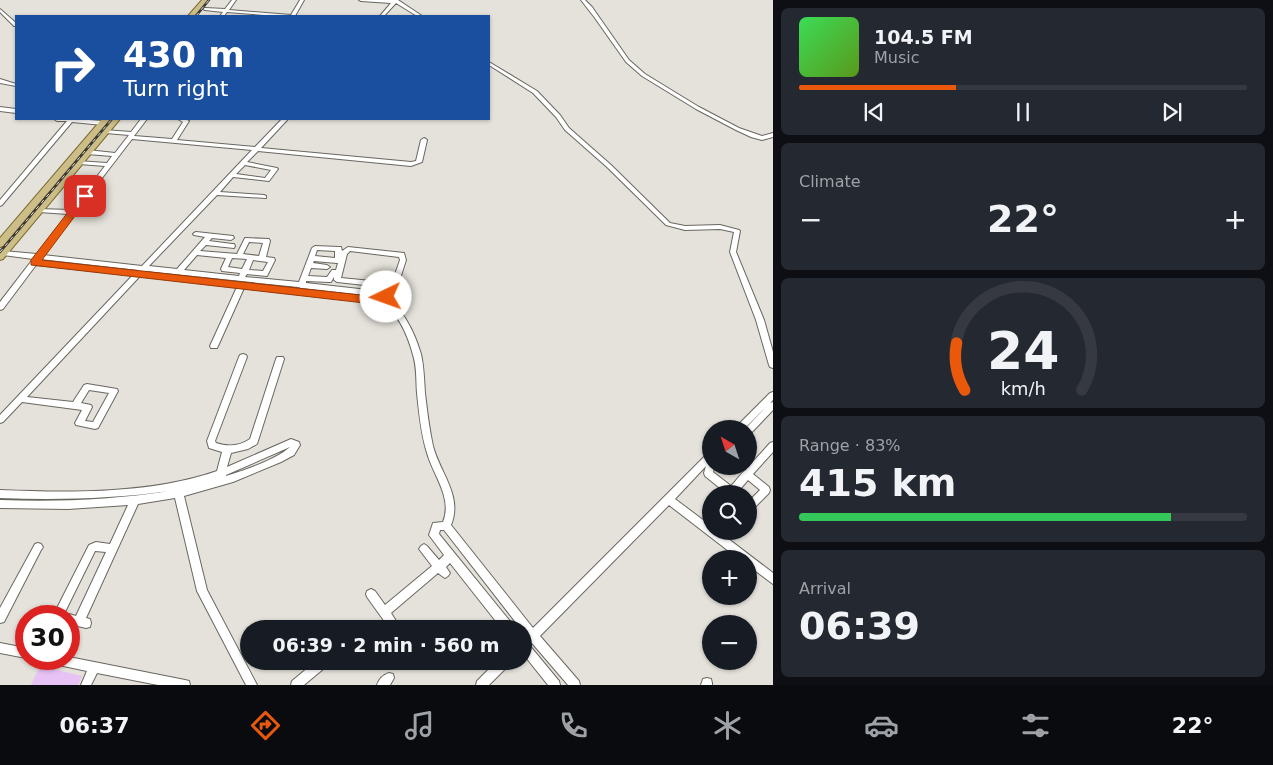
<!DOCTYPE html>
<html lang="en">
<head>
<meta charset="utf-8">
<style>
	body { margin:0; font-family:"DejaVu Sans",sans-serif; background:#242831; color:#f1f3f6; height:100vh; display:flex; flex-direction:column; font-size:19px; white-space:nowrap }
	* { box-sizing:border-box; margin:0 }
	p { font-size:16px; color:#9ea1a6 }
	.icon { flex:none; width:28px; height:28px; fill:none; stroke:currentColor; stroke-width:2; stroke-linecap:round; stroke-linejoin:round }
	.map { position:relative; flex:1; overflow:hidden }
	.drawer { display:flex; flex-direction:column; gap:8px; padding:8px; background:#0d0f14; width:500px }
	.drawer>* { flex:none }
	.hud { position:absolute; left:15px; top:15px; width:475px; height:105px; border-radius:0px; box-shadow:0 1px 4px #0004; background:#1a4fa0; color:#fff; overflow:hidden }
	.needle { width:32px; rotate:321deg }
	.fabs { position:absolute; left:702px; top:420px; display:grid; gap:10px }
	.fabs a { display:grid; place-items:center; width:55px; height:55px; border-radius:50%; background:#171b24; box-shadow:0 1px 4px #0004; font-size:25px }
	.speed { position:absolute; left:15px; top:605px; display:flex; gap:10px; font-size:25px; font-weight:700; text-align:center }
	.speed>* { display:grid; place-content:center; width:65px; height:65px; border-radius:50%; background:#171b24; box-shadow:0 1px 4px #0004; line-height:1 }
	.speed .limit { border:8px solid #d22; background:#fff; color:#111 }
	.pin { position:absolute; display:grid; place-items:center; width:42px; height:42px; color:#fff; margin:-21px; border-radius:10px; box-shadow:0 2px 8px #0006 }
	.me { position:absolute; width:55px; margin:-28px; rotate:267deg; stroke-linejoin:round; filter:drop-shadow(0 0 4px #0008) }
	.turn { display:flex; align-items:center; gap:18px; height:105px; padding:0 25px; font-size:22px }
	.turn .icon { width:65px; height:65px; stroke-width:2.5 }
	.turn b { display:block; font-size:35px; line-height:42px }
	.big { font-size:38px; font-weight:800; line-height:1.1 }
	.drawer .widget { flex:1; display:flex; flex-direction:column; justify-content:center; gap:8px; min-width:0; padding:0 18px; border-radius:8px; background:#242831 }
	.drawer .dial { align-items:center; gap:0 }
	.dial svg { height:130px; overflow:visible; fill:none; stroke:#363941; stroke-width:7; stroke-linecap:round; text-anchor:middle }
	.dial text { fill:#f1f3f6; stroke:none }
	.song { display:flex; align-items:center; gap:15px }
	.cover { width:60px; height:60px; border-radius:8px; background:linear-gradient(135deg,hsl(130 70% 55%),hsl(90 70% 35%)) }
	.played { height:5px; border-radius:2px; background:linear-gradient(90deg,#ea580c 35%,#363941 35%) }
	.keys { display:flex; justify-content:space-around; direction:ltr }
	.heat { display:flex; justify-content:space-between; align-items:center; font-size:28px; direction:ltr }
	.charge { height:8px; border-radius:4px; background:linear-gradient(90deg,#34c759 83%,#363941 0) }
	.trip { position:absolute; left:240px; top:620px; width:292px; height:50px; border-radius:25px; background:#171b24; box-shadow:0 1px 4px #0004; font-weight:800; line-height:50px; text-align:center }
	.tabs { display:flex; height:80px; justify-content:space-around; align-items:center; background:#090b0e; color:#9ea1a6 }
	.tabs .icon { width:35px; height:35px }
	.tabs .current { color:#ea580c }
	.tabs b { font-size:22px; color:#f1f3f6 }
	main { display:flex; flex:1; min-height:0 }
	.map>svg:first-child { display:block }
</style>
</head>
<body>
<main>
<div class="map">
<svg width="773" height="685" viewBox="0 0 773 685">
	<rect width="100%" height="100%" fill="#e4e2da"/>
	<path fill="#e7c2f4" d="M40 666 82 676 78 685H31Z"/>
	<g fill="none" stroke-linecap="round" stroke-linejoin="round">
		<g stroke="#696760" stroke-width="2">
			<path id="minor" d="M232 0H236L229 10 291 15 300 0H304L295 16H277L227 12 224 16H220L223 12 205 10 203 9 205 8 225 9Z
				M359 0H398L422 16H417L396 3 384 16H380L391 3 361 1Z
				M581 0H585L592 7 629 60 645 74 699 107 739 128 762 136 773 133V137L762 140 751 137 736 130 696 109 642 76 626 62 595 18Z
				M0 9 16 23V26H14L0 12Z
				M489 62 537 91 560 115 569 128 611 165 670 223 685 226 720 225 739 230 740 231 736 252 764 320 773 352V368L770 367 769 365 756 320 730 252 734 232 720 229 685 230 666 225 607 167 565 130 556 117 533 93 489 65Z
				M0 79 16 84V86L0 83Z
				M0 107 16 109V113L0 111Z
				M54 119H75L103 121 106 123 103 125 72 122 2 205 0 206V200L67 121H57Z
				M141 119H147L134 136 172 139 183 122 178 119H185L189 121 177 140 255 147 282 119H288L261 148 411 162 416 161 421 140 424 138 426 139 427 140 422 162 411 166 258 151 247 162 277 168 278 169 269 181 233 177 220 192 264 195 266 196V198L217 195 149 266 177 269 205 237 194 235 193 234 194 233 196 232 233 236 234 238 231 240 212 238 209 241 232 244H234L235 246 234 248 206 245 200 251 237 254 245 238 269 239 270 241 266 257 274 258 275 260 267 276 247 274 245 277 299 282 312 248 315 246 339 247H341L342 251 348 247 404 253 406 260 398 285 397 287 392 288 337 282 334 280V277L331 282H329L306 281V283L386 292 390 297 388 299C405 312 415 334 421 354 424 367 424 380 425 393 427 410 429 428 433 446 440 473 463 496 451 525L533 628 708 453 711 452V466H715L713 472 731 486C737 480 741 473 747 469L745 466H749V461L752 463 770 443 773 442V452L753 474 769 487 770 490 769 493 752 510 749 511V501L760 490 748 480 736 494H726V493L705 476 704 473 706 466 675 499 711 526V531H718L773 573V584L749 566V559H739L669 505 540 636 579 681 580 685H568L532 643 530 646 559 681 560 685H548L524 655V637L526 635 524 632V629H521L444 530H440L439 534 513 625 514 629H502L450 563 446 567 450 573 448 576 445 578 442 576 438 573 391 613 401 629H390L367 597 366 594 367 591 371 589 375 591 385 605 432 566 419 549 421 546 424 544 427 546 439 560 444 555 429 535 433 523 443 522C453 498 433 475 427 453 421 434 419 413 417 393 416 381 417 367 413 355 408 336 400 316 383 303L244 288 218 346 217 348H211L210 346 237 287 140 276 27 397 73 402 84 385 87 384 117 389 118 391 98 428 95 429 76 425 75 423 82 410 22 402 3 422 0 423V415L133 275 36 265 3 309 0 310V302L33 259 3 255H1L0 252 3 251 37 254 68 214 39 212 36 210 37 209 71 210 105 166 79 164 77 163V161L107 163 112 156 87 154 84 152 87 150 115 153 129 135 106 133 104 132V130L131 132ZM132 139 252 150 142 266 43 255ZM245 165 271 170 265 178 236 174ZM249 242 263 243 259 256 243 254ZM317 250 335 251V258L315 256ZM350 251 399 257 400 260 392 283 341 278 347 254ZM197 255 226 258 221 269 222 271 240 273 239 276 184 270ZM232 258 247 259 242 269 228 267ZM40 259 138 270 137 271 39 260ZM253 260 268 262 263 271 249 270ZM314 261 337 263H338L336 270H332L327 277 308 276 311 268 327 269 330 267 327 265 313 263ZM145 271 298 287 301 288 382 297 380 298 245 283 242 282 239 283 144 272ZM89 390 109 393 93 422 85 421 92 407 91 405 81 403Z
				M243 354 246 355 247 357 215 441 216 443C228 447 240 446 250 439L276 359 277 357H283L284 359 257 444 248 449 231 453 227 467 291 439 299 442 300 445 294 455 281 462 233 482 184 496 207 590 257 685H246L197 591 175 498 138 504 86 618 90 619 91 623 90 627 86 628 69 624V616H65L69 614 76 616 106 552 95 551 63 616H39L38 614 39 610 43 609 55 612 89 545 96 542 110 544 128 505 68 509 0 508V500C57 502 112 500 169 491 113 499 56 500 0 498V490C70 493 151 494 217 471L222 452 209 448 207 441 239 357 240 355ZM290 447C277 459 243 471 226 476V475Z
				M773 392V400L770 403 773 402V410L752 432 749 433V429H745L746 428 767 406 744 429H734L770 393Z
				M38 543 41 544 43 547 41 550 4 622 0 623V608L35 544Z
				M0 643 26 648V658L0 653Z
				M69 657 185 680 189 681 190 685H158L97 673 91 685H81L87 671 54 664 50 663 49 659H69Z
				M316 661H329L328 665 304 685H291L292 681Z
				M497 661H510L509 665 489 685H476L477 681Z
				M389 673 393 674 394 678 390 685H377C379 679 383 675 389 673Z
				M707 678 711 679 712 683V685H701L703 679Z"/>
		</g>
		<g stroke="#7a6a2e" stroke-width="2">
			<path id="major" d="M202 0H208L194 16H188Z
				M102 119H110L3 246 0 247V238Z
				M112 119H120L3 259 0 260V251Z"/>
		</g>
		<use href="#minor" fill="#fff" fill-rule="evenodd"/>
		<use href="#major" fill="#cdbe88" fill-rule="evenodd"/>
		<g stroke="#393834" stroke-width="2.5">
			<path id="rail" d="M196 16 209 0
				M0 252 112 119"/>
		</g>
		<use href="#rail" stroke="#e4e2da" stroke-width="1" stroke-dasharray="4" stroke-linecap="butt"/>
	</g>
	<path fill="#ea580c" stroke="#983908" d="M82 194 90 196 42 260 379 297 386 294 391 297 382 305 31 265V260Z"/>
</svg>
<div class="fabs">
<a><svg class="needle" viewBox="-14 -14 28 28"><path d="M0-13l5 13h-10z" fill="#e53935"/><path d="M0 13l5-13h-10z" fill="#9ea1a6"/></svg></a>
<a><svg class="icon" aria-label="search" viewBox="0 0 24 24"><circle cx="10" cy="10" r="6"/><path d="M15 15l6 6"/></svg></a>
<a>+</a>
<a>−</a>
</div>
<div class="speed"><div class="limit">30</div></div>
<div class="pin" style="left:85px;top:196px;background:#d93025"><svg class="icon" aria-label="arrive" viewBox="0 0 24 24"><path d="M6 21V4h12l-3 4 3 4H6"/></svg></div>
<svg class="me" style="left:386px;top:297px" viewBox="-20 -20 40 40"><circle r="19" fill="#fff"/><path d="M0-13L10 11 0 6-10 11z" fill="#ea580c"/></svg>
<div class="trip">06:39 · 2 min · 560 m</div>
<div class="hud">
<div class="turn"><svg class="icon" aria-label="right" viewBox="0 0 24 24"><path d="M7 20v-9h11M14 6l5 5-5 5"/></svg><div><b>430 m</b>Turn right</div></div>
</div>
</div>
<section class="drawer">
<div class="widget">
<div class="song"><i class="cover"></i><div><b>104.5 FM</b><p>Music</p></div></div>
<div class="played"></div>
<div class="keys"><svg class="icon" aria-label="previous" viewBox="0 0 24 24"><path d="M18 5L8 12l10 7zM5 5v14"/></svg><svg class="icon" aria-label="pause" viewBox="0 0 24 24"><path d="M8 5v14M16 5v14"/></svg><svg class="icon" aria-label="next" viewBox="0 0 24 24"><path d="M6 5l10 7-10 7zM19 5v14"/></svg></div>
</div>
<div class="widget"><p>Climate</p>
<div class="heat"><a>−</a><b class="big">22°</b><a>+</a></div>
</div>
<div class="widget dial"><svg viewBox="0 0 100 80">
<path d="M14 69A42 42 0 1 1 86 69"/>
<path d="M14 69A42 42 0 0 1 9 40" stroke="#ea580c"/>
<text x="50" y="56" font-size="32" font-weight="700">24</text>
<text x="50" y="72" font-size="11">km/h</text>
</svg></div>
<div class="widget"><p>Range · 83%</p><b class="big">415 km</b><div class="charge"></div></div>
<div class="widget"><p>Arrival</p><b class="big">06:39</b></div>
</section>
</main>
<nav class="tabs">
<b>06:37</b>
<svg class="icon current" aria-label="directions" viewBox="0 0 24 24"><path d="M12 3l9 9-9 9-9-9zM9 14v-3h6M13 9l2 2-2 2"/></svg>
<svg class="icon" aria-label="music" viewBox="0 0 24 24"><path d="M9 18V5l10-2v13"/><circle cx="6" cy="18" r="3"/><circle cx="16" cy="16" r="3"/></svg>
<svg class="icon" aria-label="phone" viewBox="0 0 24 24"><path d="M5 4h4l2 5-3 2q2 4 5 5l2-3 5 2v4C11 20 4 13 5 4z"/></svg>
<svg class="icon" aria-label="climate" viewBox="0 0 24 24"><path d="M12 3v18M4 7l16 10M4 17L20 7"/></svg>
<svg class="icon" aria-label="car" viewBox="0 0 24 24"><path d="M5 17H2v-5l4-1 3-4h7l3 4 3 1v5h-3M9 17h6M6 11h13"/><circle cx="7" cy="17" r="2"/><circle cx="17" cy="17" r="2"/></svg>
<svg class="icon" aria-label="filters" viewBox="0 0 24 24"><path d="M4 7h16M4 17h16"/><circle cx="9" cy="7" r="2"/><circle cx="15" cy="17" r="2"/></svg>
<b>22°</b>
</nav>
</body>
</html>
